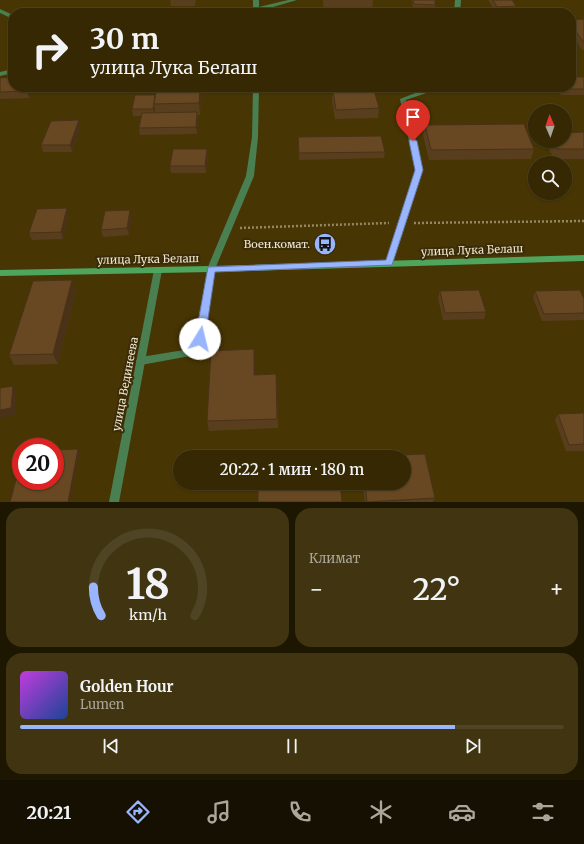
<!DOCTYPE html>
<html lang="ru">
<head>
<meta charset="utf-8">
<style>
	body { margin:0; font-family:Merriweather,serif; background:#403411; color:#f1f3f6; height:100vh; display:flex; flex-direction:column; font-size:15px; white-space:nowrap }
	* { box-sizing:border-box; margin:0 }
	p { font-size:13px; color:#aaa699 }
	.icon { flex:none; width:22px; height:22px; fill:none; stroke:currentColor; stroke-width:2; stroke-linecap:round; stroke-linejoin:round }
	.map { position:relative; height:502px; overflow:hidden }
	.details { display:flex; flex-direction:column; gap:6px; padding:6px; background:#1d1601; flex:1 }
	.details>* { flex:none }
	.hud { position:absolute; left:8px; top:8px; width:568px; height:84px; border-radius:16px; box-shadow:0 1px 3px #0004,0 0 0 1px #4f4424; background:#352802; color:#f1f3f6; overflow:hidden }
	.needle { width:26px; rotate:358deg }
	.fabs { position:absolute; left:528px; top:104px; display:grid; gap:8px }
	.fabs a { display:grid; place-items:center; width:44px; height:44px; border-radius:50%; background:#352802; box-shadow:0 1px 3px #0004,0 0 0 1px #4f4424; font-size:20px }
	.speed { position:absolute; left:12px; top:438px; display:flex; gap:8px; font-size:20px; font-weight:700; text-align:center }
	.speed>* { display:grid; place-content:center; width:52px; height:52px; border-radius:50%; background:#352802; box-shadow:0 1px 3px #0004,0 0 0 1px #4f4424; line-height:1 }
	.speed .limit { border:6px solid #d22; background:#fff; color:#111 }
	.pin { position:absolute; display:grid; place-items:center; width:34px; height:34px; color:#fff; margin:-41px -17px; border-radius:50% 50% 50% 0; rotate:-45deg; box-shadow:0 0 4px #0007 }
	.pin .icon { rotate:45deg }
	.me { position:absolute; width:44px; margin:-22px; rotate:9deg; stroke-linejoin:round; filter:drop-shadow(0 0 3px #0008) }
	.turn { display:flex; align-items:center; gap:14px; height:84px; padding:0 16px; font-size:18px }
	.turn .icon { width:52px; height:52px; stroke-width:2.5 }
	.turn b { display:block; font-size:28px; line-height:34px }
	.big { font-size:30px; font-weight:600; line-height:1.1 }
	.details .widget { flex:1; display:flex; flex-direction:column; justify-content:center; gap:6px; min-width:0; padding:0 14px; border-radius:16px; background:#403411 }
	.details .dial { align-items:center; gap:0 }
	.dial svg { height:104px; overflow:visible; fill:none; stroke:#4f4424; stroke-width:7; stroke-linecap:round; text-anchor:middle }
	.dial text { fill:#f1f3f6; stroke:none }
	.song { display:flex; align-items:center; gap:12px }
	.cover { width:48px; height:48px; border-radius:6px; background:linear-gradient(135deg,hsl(290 70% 55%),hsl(220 70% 35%)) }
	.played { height:4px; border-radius:2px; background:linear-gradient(90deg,#99b5fd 80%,#4f4424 80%) }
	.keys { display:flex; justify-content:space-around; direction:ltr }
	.heat { display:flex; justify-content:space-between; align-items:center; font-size:22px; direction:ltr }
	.details .tiles { flex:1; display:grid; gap:6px; grid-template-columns:1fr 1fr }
	.widget:last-child { grid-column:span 2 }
	.trip { position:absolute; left:173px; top:450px; width:238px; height:40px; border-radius:20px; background:#352802; box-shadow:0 1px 3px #0004,0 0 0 1px #4f4424; font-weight:600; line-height:40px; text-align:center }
	.dock { display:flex; height:64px; justify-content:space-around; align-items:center; background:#151001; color:#aaa699 }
	.dock .icon { width:28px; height:28px }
	.dock .selected { color:#99b5fd }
	.dock b { font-size:18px; color:#f1f3f6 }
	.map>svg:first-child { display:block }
</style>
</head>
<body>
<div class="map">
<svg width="584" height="502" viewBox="0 0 584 502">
	<rect width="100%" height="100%" fill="#473603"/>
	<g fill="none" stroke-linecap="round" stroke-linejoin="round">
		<path stroke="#948660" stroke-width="2.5" stroke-dasharray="2 2" stroke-linecap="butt" d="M414 223 584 221
			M240 228 389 223"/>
		<path fill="#4a7f52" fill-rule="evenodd" d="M455 0H461L460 13H454Z
			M431 87H437L435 90 406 100 423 170 393 263 389 266 385 263 415 170 400 99Z
			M211 266 215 269 203 342 190 356 141 365 138 364 136 361 138 358 141 357 184 350 196 338 207 269Z"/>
		<path fill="#4a7f52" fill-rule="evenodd" d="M253 0H259V7L288 0H297L259 11V13H253V12L240 13 253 9Z
			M0 9 13 15V19L0 13Z
			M13 69V73L0 76V72Z
			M253 87H259L258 137 254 176 215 269 211 272 207 269 246 176 252 137Z
			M158 267 161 268 162 270 119 502H109L154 270 155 268Z"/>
		<path fill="#4ea65e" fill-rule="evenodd" d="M584 255V261L211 272 0 276V270L211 266Z"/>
	</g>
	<path fill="#593e1e" d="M170 0H196L195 6H171Z
		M323 0H373L372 12 324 13Z
		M412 0H435V11L413 10Z
		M488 0H512L516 6 514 13H496Z
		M584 19V50H582L571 33V20Z
		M584 77V95H561L556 87H571Z
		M0 78 13 87H33L29 98 0 99Z
		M202 87 200 115H198V119L197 134 140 135 139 128 141 116H133L132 109 155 95Z
		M472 87H501L499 93H474Z
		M333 91 379 108 378 118 335 119 332 100Z
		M425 125 534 149 531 159 429 160 423 135Z
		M81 127 72 152H43L41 145Z
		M584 132V159H554L546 143 547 141H565Z
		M298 137 385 152 384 158 299 160Z
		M207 149 208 156 206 173H171L170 166Z
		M69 215 63 239 32 240 29 233Z
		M131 217 129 235 103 237 101 230Z
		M76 290 58 364 14 365 9 355Z
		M440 291 486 312 484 319 443 320 438 298Z
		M535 291 584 299V320L542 321 533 298Z
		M255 359V375L276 374 278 428 209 431 207 421Z
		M584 413V451H566L555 420 558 414Z
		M362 483H404L435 498 433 502H365Z"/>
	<path fill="#493218" d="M28 87H33L29 98 27 91Z
		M200 87H202L200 115 199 103Z
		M155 95 157 101 154 104 155 109 154 115 153 109Z
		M197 112 198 119 197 134 196 127Z
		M79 120 81 127 72 152 70 145Z
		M207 149 208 156 206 173 205 166Z
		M67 208 69 215 63 239 61 232Z
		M130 210 131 217 129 235 127 228Z
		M72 280 76 290 58 364 53 354Z
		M254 349 255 359V384L254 375Z
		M13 386 16 393 15 415 0 418V410Z
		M78 449 80 452 70 502H68Z"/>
	<path fill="#684823" stroke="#493218" d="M413 0H435V5L414 4Z
		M493 0H512L516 6 497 7Z
		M584 19V43L571 24V20Z
		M13 77V87H28L27 91 0 92V78Z
		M571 77H584V89H563L562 87H571Z
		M157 87H200L199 103 154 104Z
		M374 90 379 108 336 110 333 91Z
		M135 95H155L153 109H132Z
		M197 112 196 127 139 128 142 113Z
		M79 120 70 145H41L51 121Z
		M524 124 534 149 431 150 425 125Z
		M584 132V149H557L553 141H565V133Z
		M381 136 385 152 299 153 298 137Z
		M173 149H207L205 166H170Z
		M67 208 61 232 29 233 37 209Z
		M130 210 127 228 101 230 105 211Z
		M72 280 53 354 9 355 33 281Z
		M479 290 486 312 445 313 440 291Z
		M580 290 584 299V313L544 314 535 291Z
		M254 349V375L276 374 277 419 207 421 211 351Z
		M13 386 11 408 0 410V388Z
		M584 413V444L569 445 558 414Z
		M78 449 68 502H10L21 461V481H55V450Z
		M425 454 435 498 367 502 365 483H404V457H361Z
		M340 483 342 502H258V488Z"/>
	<path fill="#99b5fd" stroke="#6376a4" d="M410 139H413L417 141 423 170 392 265 215 272 205 339 203 341H196L195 339 208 267 386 260 415 170 409 141Z"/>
	<defs>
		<g id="bus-disc" transform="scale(1.15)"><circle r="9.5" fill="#99b5fd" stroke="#3a2c08"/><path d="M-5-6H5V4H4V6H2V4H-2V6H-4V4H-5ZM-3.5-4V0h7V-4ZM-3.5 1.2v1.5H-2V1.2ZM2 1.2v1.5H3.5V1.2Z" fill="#111"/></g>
	</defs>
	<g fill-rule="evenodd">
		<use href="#bus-disc" x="325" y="244"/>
	</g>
	<g text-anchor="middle" stroke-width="4" stroke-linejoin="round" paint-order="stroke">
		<g font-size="11" fill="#f0e6ce" stroke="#3a2c08" text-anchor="end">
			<text x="310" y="248">Воен.комат.</text>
		</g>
		<g font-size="11" fill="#f0e6ce" stroke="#3a2c08">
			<text transform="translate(472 250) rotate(-2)" y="4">улица Лука Белаш</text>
			<text transform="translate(148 259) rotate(-1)" y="4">улица Лука Белаш</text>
			<text transform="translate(125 384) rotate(-79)" y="4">улица Вединеева</text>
		</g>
	</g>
</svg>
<div class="fabs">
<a><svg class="needle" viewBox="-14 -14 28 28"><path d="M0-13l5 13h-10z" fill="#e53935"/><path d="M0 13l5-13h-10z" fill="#aaa699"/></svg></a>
<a><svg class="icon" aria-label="search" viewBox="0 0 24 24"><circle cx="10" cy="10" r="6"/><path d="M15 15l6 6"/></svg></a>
</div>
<div class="speed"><div class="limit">20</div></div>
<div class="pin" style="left:413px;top:141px;background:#d93025"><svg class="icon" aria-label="arrive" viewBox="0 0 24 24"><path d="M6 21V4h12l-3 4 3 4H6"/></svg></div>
<svg class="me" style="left:200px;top:339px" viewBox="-20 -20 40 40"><circle r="19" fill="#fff"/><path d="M0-13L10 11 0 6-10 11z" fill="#99b5fd"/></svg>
<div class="trip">20:22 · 1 мин · 180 m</div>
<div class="hud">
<div class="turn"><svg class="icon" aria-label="right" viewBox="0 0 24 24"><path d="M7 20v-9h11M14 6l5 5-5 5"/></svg><div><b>30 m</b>улица Лука Белаш</div></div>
</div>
</div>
<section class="details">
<div class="tiles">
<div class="widget dial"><svg viewBox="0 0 100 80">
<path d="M14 69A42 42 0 1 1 86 69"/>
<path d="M14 69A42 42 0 0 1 8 47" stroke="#99b5fd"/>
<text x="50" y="56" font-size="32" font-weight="700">18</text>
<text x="50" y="72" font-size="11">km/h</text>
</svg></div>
<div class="widget"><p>Климат</p>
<div class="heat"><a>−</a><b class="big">22°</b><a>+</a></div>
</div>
<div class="widget">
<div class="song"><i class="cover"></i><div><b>Golden Hour</b><p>Lumen</p></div></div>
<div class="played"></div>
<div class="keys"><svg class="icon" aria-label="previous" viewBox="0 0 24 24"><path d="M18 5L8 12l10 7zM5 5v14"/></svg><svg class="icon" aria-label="pause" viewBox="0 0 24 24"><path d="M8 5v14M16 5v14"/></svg><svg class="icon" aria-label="next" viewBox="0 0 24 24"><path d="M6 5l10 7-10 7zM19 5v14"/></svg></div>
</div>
</div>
</section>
<nav class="dock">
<b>20:21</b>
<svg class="icon selected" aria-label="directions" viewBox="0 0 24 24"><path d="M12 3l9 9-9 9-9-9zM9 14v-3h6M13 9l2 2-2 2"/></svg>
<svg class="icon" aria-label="music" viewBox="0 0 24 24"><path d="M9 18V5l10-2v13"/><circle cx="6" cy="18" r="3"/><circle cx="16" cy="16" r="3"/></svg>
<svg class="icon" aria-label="phone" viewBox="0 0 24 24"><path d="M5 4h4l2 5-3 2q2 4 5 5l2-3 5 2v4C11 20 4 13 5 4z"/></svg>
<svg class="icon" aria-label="climate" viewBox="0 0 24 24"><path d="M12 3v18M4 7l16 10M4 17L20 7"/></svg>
<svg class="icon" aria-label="car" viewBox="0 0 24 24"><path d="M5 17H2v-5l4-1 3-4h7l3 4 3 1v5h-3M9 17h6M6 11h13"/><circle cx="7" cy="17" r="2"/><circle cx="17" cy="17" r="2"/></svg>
<svg class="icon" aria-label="filters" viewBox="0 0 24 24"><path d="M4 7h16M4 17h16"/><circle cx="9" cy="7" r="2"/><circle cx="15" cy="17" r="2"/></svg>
</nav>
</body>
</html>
